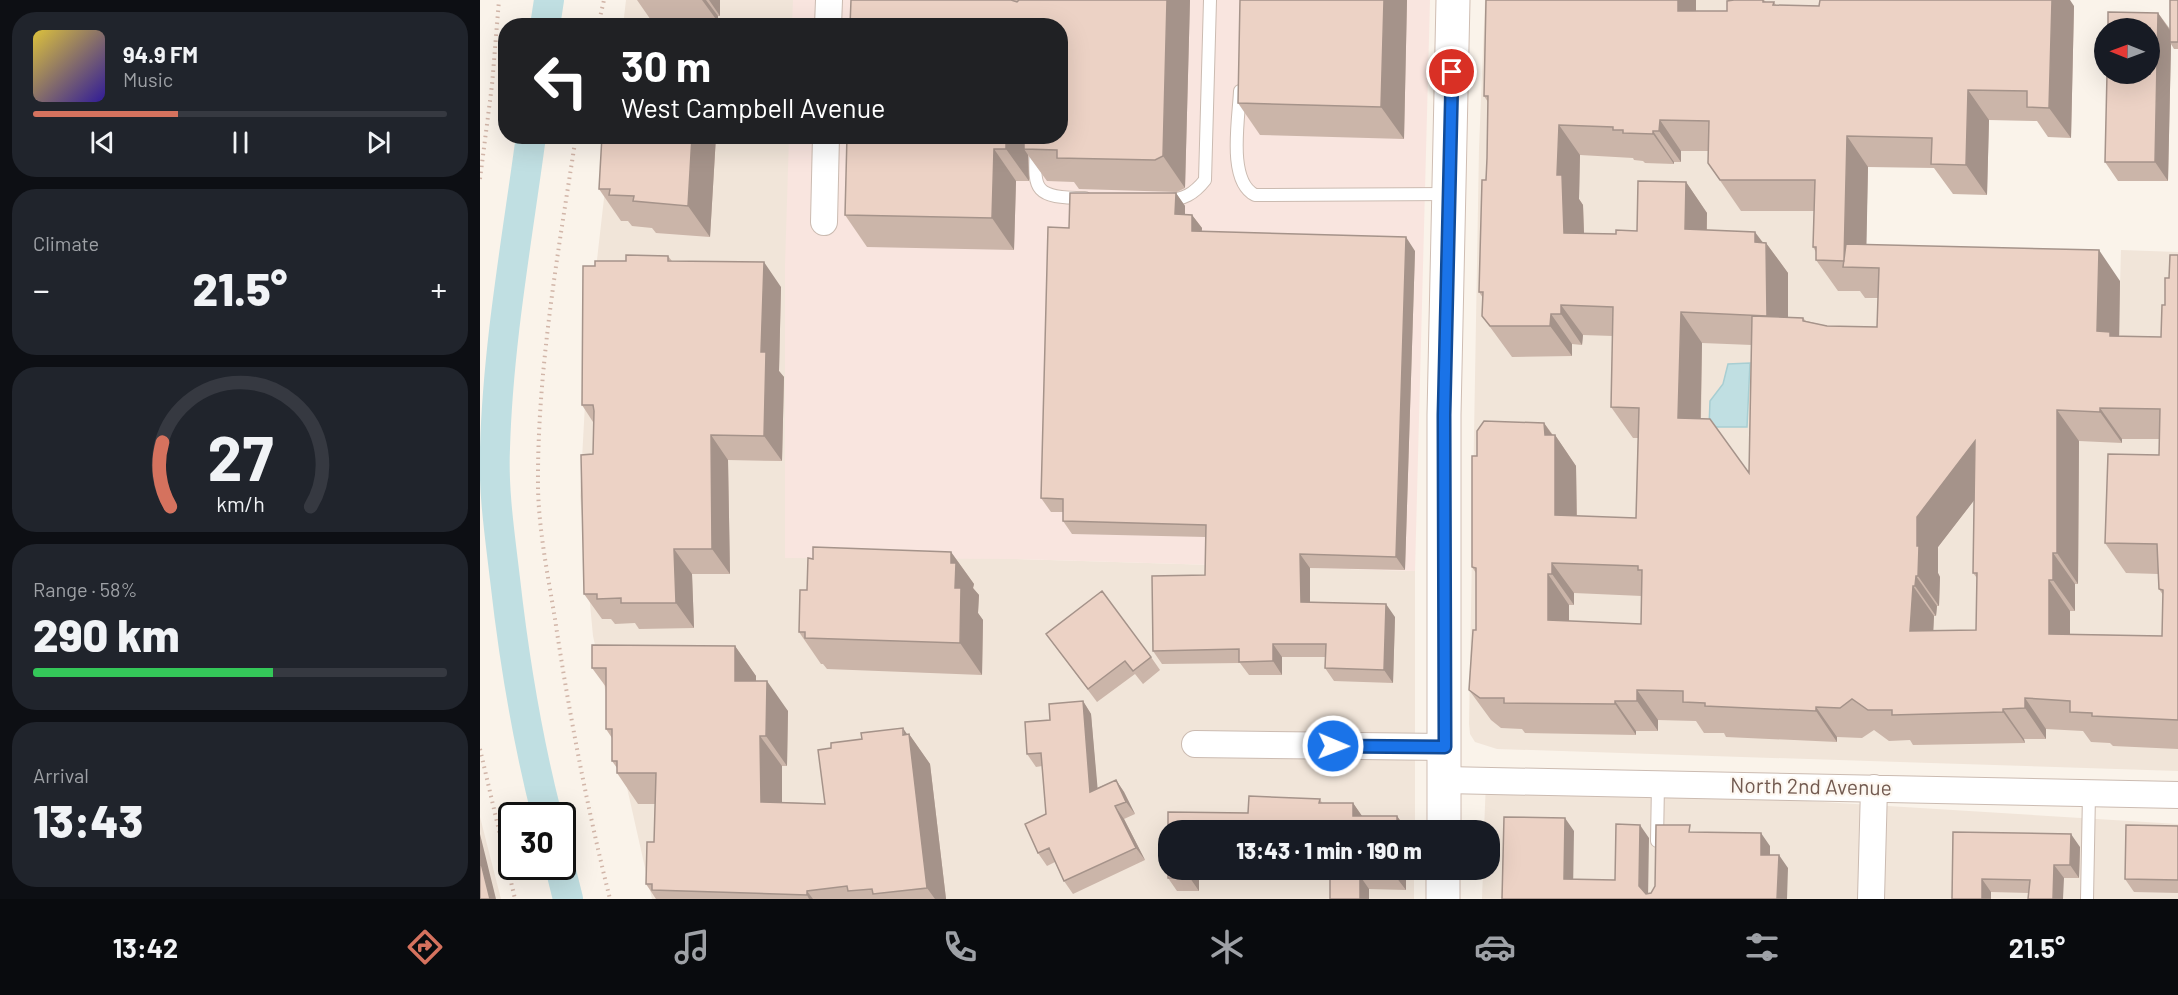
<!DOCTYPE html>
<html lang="en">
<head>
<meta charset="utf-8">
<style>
	body { margin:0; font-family:Barlow,sans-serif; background:#20242c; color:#f1f3f6; height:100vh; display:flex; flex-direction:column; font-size:22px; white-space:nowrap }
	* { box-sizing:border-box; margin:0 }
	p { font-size:20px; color:#9ea1a6 }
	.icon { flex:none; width:33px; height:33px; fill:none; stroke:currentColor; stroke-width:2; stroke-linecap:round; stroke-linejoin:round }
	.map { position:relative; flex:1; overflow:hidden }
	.panel { display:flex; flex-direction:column; gap:12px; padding:12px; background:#0d0f14; width:480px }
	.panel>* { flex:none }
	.top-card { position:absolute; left:18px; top:18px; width:570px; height:126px; border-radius:24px; box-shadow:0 6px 24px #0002; background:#202124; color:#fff; overflow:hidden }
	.needle { width:39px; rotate:271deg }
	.tools { position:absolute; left:1614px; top:18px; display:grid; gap:12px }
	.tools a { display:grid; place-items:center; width:66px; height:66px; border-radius:50%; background:#171b24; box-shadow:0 6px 24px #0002; font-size:30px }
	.speed { position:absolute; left:18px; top:802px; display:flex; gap:12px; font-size:30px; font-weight:700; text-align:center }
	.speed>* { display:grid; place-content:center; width:78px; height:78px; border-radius:50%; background:#171b24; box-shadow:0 6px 24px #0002; line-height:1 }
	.speed .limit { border:3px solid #111; border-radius:9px; background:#fff; color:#111 }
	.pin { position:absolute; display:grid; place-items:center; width:51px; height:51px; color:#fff; margin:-26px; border:3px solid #fff; border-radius:50%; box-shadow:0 2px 6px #0007 }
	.me { position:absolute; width:66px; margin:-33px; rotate:91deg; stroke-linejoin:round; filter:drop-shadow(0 0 4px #0008) }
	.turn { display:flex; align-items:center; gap:21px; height:126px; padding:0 24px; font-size:27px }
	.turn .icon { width:78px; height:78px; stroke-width:2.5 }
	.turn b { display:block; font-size:42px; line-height:51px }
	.big { font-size:45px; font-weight:800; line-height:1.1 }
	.panel .card { flex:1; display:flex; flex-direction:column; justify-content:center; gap:9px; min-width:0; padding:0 21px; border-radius:24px; background:#20242c }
	.panel .dial { align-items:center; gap:0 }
	.dial svg { height:156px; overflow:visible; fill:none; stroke:#363941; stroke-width:7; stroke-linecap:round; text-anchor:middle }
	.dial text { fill:#f1f3f6; stroke:none }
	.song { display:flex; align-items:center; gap:18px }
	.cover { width:72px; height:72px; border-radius:9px; background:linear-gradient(135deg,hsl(50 70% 55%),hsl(250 70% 35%)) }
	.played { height:6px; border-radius:3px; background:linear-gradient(90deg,#d5725e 35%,#363941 35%) }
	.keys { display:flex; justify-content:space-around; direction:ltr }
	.heat { display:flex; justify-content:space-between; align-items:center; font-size:33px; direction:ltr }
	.charge { height:9px; border-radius:4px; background:linear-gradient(90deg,#34c759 58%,#363941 0) }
	.trip { position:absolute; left:678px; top:820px; width:342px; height:60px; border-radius:24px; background:#171b24; box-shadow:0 6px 24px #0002; font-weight:800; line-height:60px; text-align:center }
	.tabs { display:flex; height:96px; justify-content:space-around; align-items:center; background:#090b0e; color:#9ea1a6 }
	.tabs .icon { width:42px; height:42px }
	.tabs .current { color:#d5725e }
	.tabs b { font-size:27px; color:#f1f3f6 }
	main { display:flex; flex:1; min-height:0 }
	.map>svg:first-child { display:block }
</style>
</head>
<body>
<main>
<section class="panel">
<div class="card">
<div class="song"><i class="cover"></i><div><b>94.9 FM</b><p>Music</p></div></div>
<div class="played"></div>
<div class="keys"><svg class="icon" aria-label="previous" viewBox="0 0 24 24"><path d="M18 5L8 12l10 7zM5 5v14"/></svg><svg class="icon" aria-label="pause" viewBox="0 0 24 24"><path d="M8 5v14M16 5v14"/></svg><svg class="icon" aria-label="next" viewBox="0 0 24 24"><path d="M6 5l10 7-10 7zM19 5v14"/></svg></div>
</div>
<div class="card"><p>Climate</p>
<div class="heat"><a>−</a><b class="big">21.5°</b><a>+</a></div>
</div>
<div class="card dial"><svg viewBox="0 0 100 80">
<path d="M14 69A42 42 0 1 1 86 69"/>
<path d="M14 69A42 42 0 0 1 10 36" stroke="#d5725e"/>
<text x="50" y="56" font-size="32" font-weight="700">27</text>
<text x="50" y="72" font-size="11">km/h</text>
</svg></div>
<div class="card"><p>Range · 58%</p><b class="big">290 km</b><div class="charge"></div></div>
<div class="card"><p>Arrival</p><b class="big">13:43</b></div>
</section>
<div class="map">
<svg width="1698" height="899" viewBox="0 0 1698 899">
	<rect width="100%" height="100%" fill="#faf3ea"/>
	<path fill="#f1e5d9" d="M146 0H330L329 25 143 26Z
		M1005 0H1392L1365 6 1385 298 1420 299 1639 324 1641 250 1698 252V771L1017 749 995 742 990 734 989 724 999 148Z
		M131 137H325L535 559 935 571V831H688V870H934V899H172L113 636 100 496 109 330Z
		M1006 781 1698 824V899H1002L1003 870H1010V831H1004Z
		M0 817 21 899H0Z"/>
	<path fill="#f9e5df" d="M313 0H950L935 571 535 559 305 558V265L309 137 580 136V26L312 25Z"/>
	<path fill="#c0dfe2" stroke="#a8ced2" stroke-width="1.5" d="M1270 363 1267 427H1229L1230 401 1243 384 1248 364Z"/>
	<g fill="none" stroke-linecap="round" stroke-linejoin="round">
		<path stroke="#c0dfe2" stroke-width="30" d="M65 26 69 0
			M51 136C37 240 18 344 15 448 13 491 20 536 25 579 34 659 47 738 67 816
			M80 867 88 899"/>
		<g stroke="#cbbbb1" stroke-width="14">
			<path id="lane" d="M760 91C759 118 747 181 775 195L968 194
				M556 136C555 188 548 198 605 198
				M686 200C703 200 714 194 725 180L730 0
				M1177 841 1178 784
				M1607 899 1609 794"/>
		</g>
		<g stroke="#cbbbb1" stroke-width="28">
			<path id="street" d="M348 26 349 0
				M344 222 346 136
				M715 744 965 747
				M965 780 1698 795
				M1391 899 1394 788"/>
		</g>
		<g stroke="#cfbdb2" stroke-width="35">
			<path id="secondary" d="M964 831V415L973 0
				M963 899V870"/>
		</g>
		<path stroke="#d1b5a8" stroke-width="4" stroke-dasharray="1.5 4.5" stroke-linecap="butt" d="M118 26 124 0
			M96 136C78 253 57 370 58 488 59 532 68 576 75 619 89 713 107 807 130 899
			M0 179 12 85 19 0
			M0 749 35 899"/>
		<use href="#lane" stroke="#fff" stroke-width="12"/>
		<use href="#street" stroke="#fff" stroke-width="26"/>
		<use href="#secondary" stroke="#fff" stroke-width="33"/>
	</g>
	<path fill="#cbb5a9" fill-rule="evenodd" d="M157 0H240V16H238V22L173 23Z
		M371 0H710L705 188 697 192 599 189 594 182 567 181 548 155 549 181H536L534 250 387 247 365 215 367 136H580V26Z
		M927 0 924 139 780 135 758 103Z
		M1216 0V11H1247L1254 0H1284L1286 2H1294L1296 5 1339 6H1594L1591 138 1568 137 1557 121 1509 120 1507 195 1473 194 1454 168 1388 167 1386 245 1640 281 1639 337H1681L1685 305 1689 278 1698 255V749L1633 746 1630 743 1611 742 1603 731 1566 729V739H1544L1545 743 1433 745 1430 740 1409 741 1394 730 1382 738 1357 737V742L1246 737 1244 733H1224L1216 721 1178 720V731H1156V735L1045 733 1042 729 1021 728 1011 720 989 690 996 630V573L992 567 997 456 1064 423 1073 435H1075L1096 466 1097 516 1156 518 1158 438H1153L1131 407 1133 336 1103 335 1102 345 1092 344V356L1032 357 1002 316 1003 298 999 292 1007 158 1008 102 1004 96ZM1201 151H1228V163L1261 211H1334L1333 247 1336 252V260L1358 291H1380L1385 298H1398L1397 327 1347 326 1326 321 1323 318 1308 317V273L1286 243 1227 230V213L1206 182 1157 231 1136 234 1104 233 1103 205 1099 199 1100 155 1153 158 1154 160 1163 161 1165 163 1194 164V162H1201ZM1222 343 1272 345 1269 473 1221 418ZM1642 439H1679V455L1625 543 1646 573 1678 574 1679 589 1683 595 1682 636 1590 634V611H1595V584H1598L1599 441 1642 443ZM1494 500 1493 573 1497 578 1496 630H1453L1454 616H1456L1457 606H1459L1460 577 1458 573V547ZM1094 593 1162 596 1161 624 1089 621V605H1094Z
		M1698 0V49H1694L1691 44 1688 181H1638L1625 162 1678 13 1690 29Z
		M236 136 230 237 176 233 172 228 152 226 148 221H141L119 189Z
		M696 193 705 206V214L712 215 722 228 721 231 935 251 925 570 830 568V602L915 617 913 683 854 681 845 668 846 657H802V675H769L760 663 682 664 673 651 725 575 726 537 592 534 583 521V512H571L561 498 589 228Z
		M188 256 192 261 301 287 299 371 304 377 302 461 248 460 250 574H212L214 628 159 629 155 623 135 624 131 619H122L104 594 113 454V422L102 405 146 261Z
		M471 552 494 584 493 588 499 595 498 613 503 620 502 675 347 669 343 664H341L319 632 327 590Z
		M566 634 671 657 680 670 663 684 655 674 617 702Z
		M255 646 276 676V681L308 711 307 766H302V802L345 804 351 748 429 734 450 764 466 899H176L166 884 174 842 175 804H158L137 773V768L132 761V738L126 729V687L112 668Z
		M603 701 611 714 617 788 636 780 644 792 655 814 644 819 665 860 593 894 584 881 575 862 567 866 558 853 566 814 562 766 556 767 547 754 570 720Z
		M769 796 840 799 842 803H873L882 816H917L926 829V831H688V870H926V890L889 889V899H850V879L799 877 797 873 719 872V891H697L688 878V812L768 813Z
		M1698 826V893L1654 892 1645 879Z
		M1473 832 1600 847 1599 878H1584L1549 893 1511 892V899H1472Z"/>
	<path fill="#a5938a" d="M222 0H226L238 16V22Z
		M229 0H240V16Z
		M687 0H710L705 188 683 156Z
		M904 0H927L924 139 901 107Z
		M1198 0H1216V11H1198Z
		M1572 0H1590L1594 6 1591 138 1569 108Z
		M1678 13 1691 32 1690 42 1691 44 1688 181 1675 162Z
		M1488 90 1509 120 1507 195 1486 165Z
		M1180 120 1201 151V162L1179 131Z
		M1079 125 1100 155 1099 199 1103 205 1105 263 1084 233 1077 175Z
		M1173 131 1194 162V164L1173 134Z
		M212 136H236L230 237 208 206Z
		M526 136H548L544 149 548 155 549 181 526 149Z
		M1367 136 1388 167 1386 268 1364 261Z
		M514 149 536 181 534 250 512 218Z
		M1206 182 1227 213 1226 259 1205 229Z
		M696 193 705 206V227L695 214Z
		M712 215 722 228 721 244 712 231Z
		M1275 232 1287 248 1286 243 1308 273V346L1287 316 1275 242Z
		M926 237 935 251 925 570 916 557Z
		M1619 250 1640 281 1639 344 1617 331Z
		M284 262 301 287 299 371 304 377 302 461 284 436 281 352Z
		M1081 305 1103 335 1102 345 1081 314Z
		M1201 312 1222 343 1220 448 1198 418Z
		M1071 314 1092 344V356L1070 326Z
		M1620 408 1642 439V443L1620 412Z
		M1577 410 1599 441 1598 584 1577 553Z
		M1064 423 1075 439V435L1096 466 1097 546 1075 515 1065 435Z
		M231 435 248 460 250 574 232 549Z
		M1495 441 1516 472 1458 547V573L1460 577 1459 606 1438 576 1437 546V517Z
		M194 549 212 574 214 628 196 603Z
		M471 552 494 584 493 588 499 595 498 613 503 620 502 675 480 643 471 563Z
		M1573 553 1595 584V611L1573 580Z
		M820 554 830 568V615L821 602Z
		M1072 563 1094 593V605L1072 574Z
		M1068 574 1089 605V650L1068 620Z
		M1436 576 1457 606 1456 616 1435 586Z
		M1569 580 1590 611V664L1569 634Z
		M1433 586 1454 616 1452 661 1430 631Z
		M906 604 915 617 913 683 904 670Z
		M793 644 802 657V675L793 661Z
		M255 646 276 676V711L255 681Z
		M287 681 308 711 307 766 286 736Z
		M1157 690 1178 720V731L1157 701Z
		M1545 698 1566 729V739L1545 708Z
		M603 701 611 714 619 804 610 792Z
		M1135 701 1156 731V735L1135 704Z
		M1336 707 1357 737V742L1336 711Z
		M1523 709 1544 739 1545 743 1523 712Z
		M423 728 429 737V734L450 764 466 899H455L447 888Z
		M280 736 302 766V832L281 802Z
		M636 780 644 792 655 814 646 802Z
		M873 803 882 816H873Z
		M635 806 644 819 665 860 656 848Z
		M917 816 926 829V831H917Z
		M1085 818 1094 831 1093 892 1084 879Z
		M1160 825 1169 838 1168 899 1159 886Z
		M1281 833 1290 846V868L1281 855Z
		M0 834 16 899H10L0 859Z
		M1591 834 1600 847 1599 878 1590 865Z
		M1299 855 1308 868 1307 899H1297Z
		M1574 865 1584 878 1583 899H1573Z
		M710 870H718L719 872V891L710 878Z
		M916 870H926V890L916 877Z
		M880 876 889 889V899H880Z
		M1502 879 1511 892V899H1502Z
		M327 891 333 899H329L327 895Z"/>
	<path fill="#ecd2c5" stroke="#a5938a" stroke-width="1.5" fill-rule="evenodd" d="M371 0H531L537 2 539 0H687L683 156 675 160 577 158V150L544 149V136H580V26H370Z
		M760 0H904L901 107 758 103Z
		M1006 0H1198V11H1247V1L1254 0H1283V2H1294L1293 5 1339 6 1340 0H1572L1569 108 1547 107V91L1488 90 1486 165 1451 164 1452 138 1367 136 1364 261 1336 260V247H1333L1335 180H1240L1228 163 1229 121 1180 120 1179 131H1173V134L1143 133V130H1133V127L1079 125 1077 175H1082L1084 233 1136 234V230L1157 231 1158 181 1206 182 1205 229 1275 232V242L1286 243 1287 316 1201 312 1198 418 1230 419 1269 473 1272 316 1323 318V321L1347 326 1397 327 1399 268 1363 267 1366 244 1619 250 1617 331 1630 332V336L1681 337 1682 305H1685V278H1689L1690 255H1698V720L1612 716V713L1590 712V701L1545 698V708L1523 709V712L1412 715V710H1388L1372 699 1360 708 1336 707V711L1225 706V703L1203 702V691L1157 690V701H1135V704L1024 703V698H1000L989 690 993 630H996V568L992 567V456H997V431L1004 421 1064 423 1065 435H1075V515L1156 518 1159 408 1131 407 1133 307 1081 305V314H1071L1070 326H1010L1002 316 1003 292H999L1002 180H1006L1007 158 1008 96H1004ZM1620 408 1680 409 1679 455 1628 454 1625 543 1677 544 1679 589 1683 590 1682 636 1569 634V580H1573V553H1577V410L1620 412ZM1495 441 1493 573H1497L1496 630 1430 631 1433 586H1435L1436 576H1438L1439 546H1437V517ZM1072 563 1158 566V570H1162L1161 624 1068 620V574H1072Z
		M1690 0H1698V42H1690Z
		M1628 12 1678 13 1675 162H1625L1627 74H1670V28H1628Z
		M122 136H212L208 206 153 201 154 196 129 195 130 189H119Z
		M367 136H526V149H514L512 218 365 215Z
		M590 193H696L695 214 712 215V231L926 237 916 557 820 554 821 602 906 604 904 670 845 668 846 644H793V661L759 662V649L673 651 672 576 725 575 726 525 583 521V499L561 498 568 227 589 228Z
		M146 255 188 256V261L284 262 281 352H286L284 436 231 435 232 549H194L196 603H141V598L117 599V594H104L101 455 113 454 114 411 113 405H102L103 266H115V261H146Z
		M333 547 471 552V563H476L475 588H481L480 643 325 638V632H319L320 590H327L328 558 333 559Z
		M622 591 671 657 653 671 645 661 608 689 566 634Z
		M112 645 255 646V681H287L286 736H280L281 802 345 804 338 750 351 748V743L382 739 381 733 423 728V735L429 734 447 888 393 894 392 889 368 891 367 886 327 891V895L172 890V884H166L167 842H174L176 773H137V761H132V729H126V668H112Z
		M603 701 610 792 636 780 646 802 635 806 656 848 584 881 569 848 558 853 545 824 566 814 561 753 547 754 545 722 570 720 569 704Z
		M769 796 840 799 839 803H873V816H917V831H688V870H710V878H688V812L768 813Z
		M1024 817 1085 818 1084 879 1135 880 1136 824 1160 825 1159 886 1166 894 1171 893 1175 886 1176 825H1210L1209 832 1281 833V855H1299L1297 899H1022Z
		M1646 825 1698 826V880L1645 879Z
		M1473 832 1591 834 1590 865H1574L1573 899H1548L1550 880 1502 879V899H1472Z
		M0 859 10 899H0Z
		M850 870H916V877L880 876V899H850Z"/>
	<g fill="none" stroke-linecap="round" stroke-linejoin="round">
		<g stroke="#114b97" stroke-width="15">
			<path id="route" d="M853 746 965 747 964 415 972 72"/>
		</g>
		<use href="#route" stroke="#1a73e8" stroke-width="10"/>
	</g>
	<g text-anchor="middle" stroke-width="4.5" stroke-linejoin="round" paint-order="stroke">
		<g font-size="21" fill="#725a50" stroke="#fdf7f0">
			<text transform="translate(1331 787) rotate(1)" y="7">North 2nd Avenue</text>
		</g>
	</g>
</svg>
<div class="tools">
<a><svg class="needle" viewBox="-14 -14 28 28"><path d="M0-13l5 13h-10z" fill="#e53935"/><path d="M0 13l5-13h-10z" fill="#9ea1a6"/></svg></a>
</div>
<div class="speed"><div class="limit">30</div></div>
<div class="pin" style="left:972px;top:72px;background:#d93025"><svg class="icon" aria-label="arrive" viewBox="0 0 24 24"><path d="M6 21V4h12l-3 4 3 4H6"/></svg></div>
<svg class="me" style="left:853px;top:746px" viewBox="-20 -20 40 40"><circle r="17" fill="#1a73e8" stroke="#fff" stroke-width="3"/><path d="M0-11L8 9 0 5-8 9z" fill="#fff"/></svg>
<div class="trip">13:43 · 1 min · 190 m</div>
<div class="top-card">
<div class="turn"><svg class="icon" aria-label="left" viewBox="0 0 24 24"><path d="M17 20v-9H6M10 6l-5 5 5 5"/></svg><div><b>30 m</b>West Campbell Avenue</div></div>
</div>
</div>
</main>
<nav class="tabs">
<b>13:42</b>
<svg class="icon current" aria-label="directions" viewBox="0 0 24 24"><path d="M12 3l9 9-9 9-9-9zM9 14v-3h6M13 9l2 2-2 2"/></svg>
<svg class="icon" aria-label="music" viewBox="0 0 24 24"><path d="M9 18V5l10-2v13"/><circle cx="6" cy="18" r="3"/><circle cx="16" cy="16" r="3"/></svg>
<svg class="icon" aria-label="phone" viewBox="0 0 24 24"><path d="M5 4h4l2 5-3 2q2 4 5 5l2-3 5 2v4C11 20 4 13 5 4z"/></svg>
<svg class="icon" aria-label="climate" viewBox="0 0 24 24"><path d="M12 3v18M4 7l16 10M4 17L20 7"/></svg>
<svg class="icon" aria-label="car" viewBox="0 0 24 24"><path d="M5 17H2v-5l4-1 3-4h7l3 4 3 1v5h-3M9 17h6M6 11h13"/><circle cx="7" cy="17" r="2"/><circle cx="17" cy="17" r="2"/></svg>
<svg class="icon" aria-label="filters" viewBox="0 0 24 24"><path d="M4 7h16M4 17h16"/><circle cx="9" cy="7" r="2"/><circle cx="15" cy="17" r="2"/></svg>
<b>21.5°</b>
</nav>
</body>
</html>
